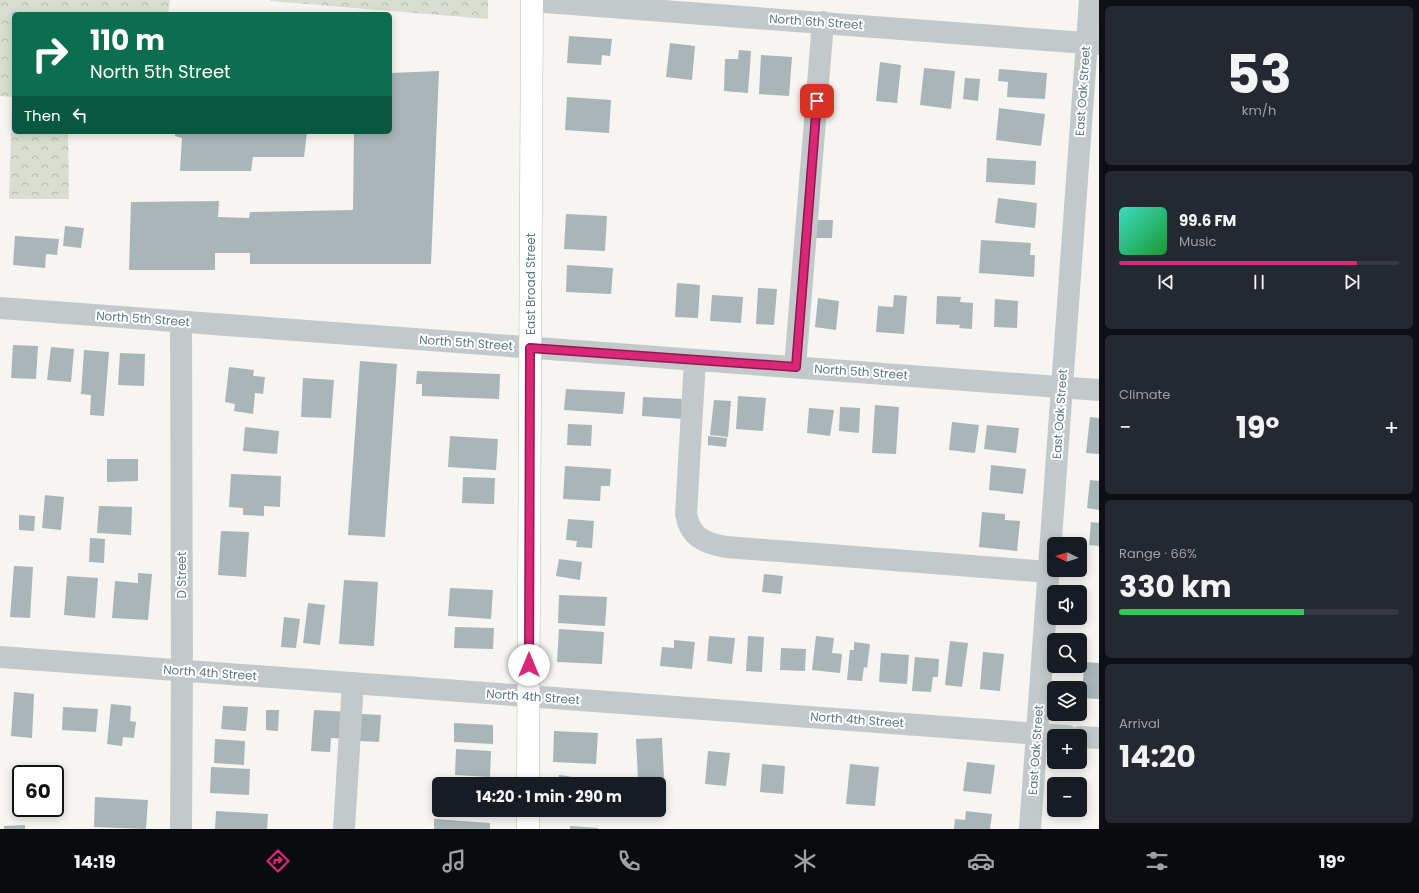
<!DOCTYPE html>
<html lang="en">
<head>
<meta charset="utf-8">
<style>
	body { margin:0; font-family:Poppins,sans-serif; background:#242831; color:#f1f3f6; height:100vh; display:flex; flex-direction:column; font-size:15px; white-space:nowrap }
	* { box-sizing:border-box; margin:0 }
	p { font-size:13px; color:#9ea1a6 }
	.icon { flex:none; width:22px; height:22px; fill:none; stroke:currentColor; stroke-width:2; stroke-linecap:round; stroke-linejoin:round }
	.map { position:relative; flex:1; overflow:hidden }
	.sheet { display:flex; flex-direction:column; gap:6px; padding:6px; background:#0d0f14; width:320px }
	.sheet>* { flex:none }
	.hud { position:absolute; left:12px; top:12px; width:380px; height:122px; border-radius:6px; box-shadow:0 2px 10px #0003; background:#0b6e4f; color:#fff; overflow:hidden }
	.needle { width:26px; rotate:275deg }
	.buttons { position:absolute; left:1047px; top:537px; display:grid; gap:8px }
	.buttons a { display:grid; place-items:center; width:40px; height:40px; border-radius:6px; background:#171b24; box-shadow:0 2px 10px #0003; font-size:20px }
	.speed { position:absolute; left:12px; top:765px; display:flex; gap:8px; font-size:20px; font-weight:700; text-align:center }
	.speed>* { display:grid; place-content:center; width:52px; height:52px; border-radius:50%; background:#171b24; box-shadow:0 2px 10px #0003; line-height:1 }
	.speed .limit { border:2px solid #111; border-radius:6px; background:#fff; color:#111 }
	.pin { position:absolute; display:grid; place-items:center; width:34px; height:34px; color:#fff; margin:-17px; border-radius:8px; box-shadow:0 2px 6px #0006 }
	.me { position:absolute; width:44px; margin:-22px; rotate:0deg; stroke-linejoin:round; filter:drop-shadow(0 0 3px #0008) }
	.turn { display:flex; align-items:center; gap:14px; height:84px; padding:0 12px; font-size:18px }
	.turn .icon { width:52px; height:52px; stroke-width:2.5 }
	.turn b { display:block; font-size:28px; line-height:34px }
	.then { display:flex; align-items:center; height:38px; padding:0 12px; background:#0003; gap:8px; font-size:15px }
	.big { font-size:30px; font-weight:700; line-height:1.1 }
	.sheet .tile { flex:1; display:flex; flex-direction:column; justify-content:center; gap:6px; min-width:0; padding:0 14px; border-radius:6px; background:#242831 }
	.sheet .dial { align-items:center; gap:0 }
	.dial b { font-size:52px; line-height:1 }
	.song { display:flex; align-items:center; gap:12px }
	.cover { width:48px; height:48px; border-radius:6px; background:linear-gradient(135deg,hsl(170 70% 55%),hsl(130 70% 35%)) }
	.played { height:4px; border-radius:2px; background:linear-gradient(90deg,#db2777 85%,#363941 85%) }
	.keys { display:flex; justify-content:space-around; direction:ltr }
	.heat { display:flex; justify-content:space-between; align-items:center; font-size:22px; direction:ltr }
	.charge { height:6px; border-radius:3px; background:linear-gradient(90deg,#34c759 66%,#363941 0) }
	.trip { position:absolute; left:432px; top:777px; width:234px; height:40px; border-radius:6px; background:#171b24; box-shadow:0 2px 10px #0003; font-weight:700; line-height:40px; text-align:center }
	.menu { display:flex; height:64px; justify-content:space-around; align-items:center; background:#090b0e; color:#9ea1a6 }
	.menu .icon { width:28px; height:28px }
	.menu .selected { color:#db2777 }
	.menu b { font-size:18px; color:#f1f3f6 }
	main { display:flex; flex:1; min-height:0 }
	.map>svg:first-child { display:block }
</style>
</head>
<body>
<main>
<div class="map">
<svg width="1099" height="829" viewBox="0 0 1099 829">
	<defs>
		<pattern id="forest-crowns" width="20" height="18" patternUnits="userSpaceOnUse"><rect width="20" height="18" fill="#daded2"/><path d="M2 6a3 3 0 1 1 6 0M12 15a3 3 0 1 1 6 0" fill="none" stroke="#b4b9b0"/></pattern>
	</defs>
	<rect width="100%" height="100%" fill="#f6f5f2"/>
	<path fill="url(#forest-crowns)" d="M0 0H170L168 14H14V132H68L69 199H9L12 97 0 96Z
		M270 0H488V19L270 1Z"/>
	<path fill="#a9b5b7" d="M569 36 612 39 610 56 602 55 601 65 567 63Z
		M670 43 695 46 692 80 666 77Z
		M739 50 751 51 748 93 724 91 725 59H738Z
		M761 55 792 57 789 96 759 94Z
		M880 62 901 65 897 103 876 101Z
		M924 68 955 71 951 109 920 105Z
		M999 69 1047 73 1045 99 1007 97 1008 82 998 81Z
		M439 71 431 264H250V253H215V270H129L131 202 219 201 218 217 249 218 250 212 353 210 354 132H390V73Z
		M965 78 980 79 978 101 963 99Z
		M567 97 611 100 609 133 565 130Z
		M999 108 1045 114 1041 146 996 140Z
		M175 132H307L304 157H253L251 171H180L182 138 175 136Z
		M987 158 1036 161 1035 185 986 182Z
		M998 198 1037 203 1035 228 995 223Z
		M566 214 607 216 605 251 564 249Z
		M817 220H833L832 238H816Z
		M65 226 84 228 81 248 63 246Z
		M15 236 59 239 57 255 46 254 45 268 13 265Z
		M981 240 1031 243 1030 255H1035L1034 277 979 273Z
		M567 265 613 268 611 294 566 292Z
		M677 283 700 285 698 318 675 317Z
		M758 288 777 289 774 325 756 324Z
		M712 295 743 297 741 323 710 321Z
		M894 295 907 296 904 334 876 332 878 306 893 307Z
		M937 296 961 297 960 302 973 303 972 329 959 328 960 325 936 324Z
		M818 298 839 301 836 330 815 327Z
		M995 299 1018 301 1017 328 994 327Z
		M13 345 38 346 36 379 11 378Z
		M51 347 74 349 71 382 47 380Z
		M84 350 109 352 104 416 90 415 91 395 81 394Z
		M120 353 145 354 144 386 118 385Z
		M360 361 397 364 385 537 348 535Z
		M229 367 254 370 253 376 265 377 263 394 255 393 253 414 234 411 235 404 225 402Z
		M417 371 500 374 499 399 422 396V384H416Z
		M303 378 334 380 331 418 301 417Z
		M566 389 625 392 623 414 564 410Z
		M738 396 766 398 763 431 736 429Z
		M643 397 685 399 684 419 642 416Z
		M714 400 731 401 728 437 710 435Z
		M875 405 899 407 896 454 872 453Z
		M840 407 860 408 859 433 839 431Z
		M809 408 834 410 830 436 807 433Z
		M1090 417 1099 418V454L1086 453Z
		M952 422 979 425 975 453 949 450Z
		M568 424 592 425 591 446 567 445Z
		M987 425 1019 428 1016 453 984 449Z
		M245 427 279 431 277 454 243 451Z
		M450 436 498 439 496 470 448 467Z
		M708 436 727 438 726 447 708 445Z
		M107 459H138V481L107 482Z
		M991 465 1026 469 1023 494 989 490Z
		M565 466 611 469 610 486H601L600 501 563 499Z
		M231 474 281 476 280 507 264 506V516L243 515V508L229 507Z
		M463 477 495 478 494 504 462 503Z
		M1090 480 1099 481V510L1087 508Z
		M45 495 64 497 61 530 42 528Z
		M99 506 132 507 131 535 97 533Z
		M982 512 1005 514V520L1020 521 1017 551 979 547Z
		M19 515 35 516 34 531 19 530Z
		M568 519 594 521 592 548 576 547 577 541 566 540Z
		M1091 522 1099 523V546L1089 545Z
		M221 531 249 532 246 577 218 575Z
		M90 538 105 539 104 563 89 562Z
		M559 559 582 562 580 580 556 576Z
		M14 566 33 567 30 618 10 617Z
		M138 573 152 574 148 620 112 618 115 581 138 583Z
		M764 574 783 576 781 594 762 592Z
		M67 576 98 578 95 618 64 615Z
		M344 580 378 582 374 646 339 644Z
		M450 588 493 590 491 619 448 616Z
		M559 595 607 597 605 626 558 623Z
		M308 603 325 605 320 645 303 643Z
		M284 617 300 619 296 648 281 647Z
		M455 627 494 628 493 649 454 648Z
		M559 629 604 632 602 664 557 662Z
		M709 636 735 638 732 664 707 661Z
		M748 636 764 637 762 672 746 671Z
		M816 636 834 638 832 653 842 654 840 673 812 670Z
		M674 640 695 642 692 669 660 666 662 647 674 648Z
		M950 641 968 643 962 687 945 685Z
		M854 642 870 644 867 668 864 667 862 681 847 680 850 650H854Z
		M781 648 806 649 805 671 780 670Z
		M983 652 1004 654 1000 691 980 689Z
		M881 653 909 655 907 684 879 682Z
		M915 657 939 659 938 677H933L931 692 912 691Z
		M1084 662 1099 663V699L1082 698Z
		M14 692 34 694 32 738 11 736Z
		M111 704 131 706 130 721 136 722 134 738 123 737 122 746 107 744Z
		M223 706 248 707 246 731 221 729Z
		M63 707 98 709 96 732 62 730Z
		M266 710H279L278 731 266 730Z
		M314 710 350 712 348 739 331 738 330 752 311 751Z
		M361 714 381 715 379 742 359 741Z
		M454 723 493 725V744L454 742Z
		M554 731 598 733 596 764 553 762Z
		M662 738 664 778 638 779 636 739Z
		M215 739 245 741 244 765 214 763Z
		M456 749 491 751 490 777 455 775Z
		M708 751 730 753 726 786 705 784Z
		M967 762 995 765 991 794 963 791Z
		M762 764 785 766 783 794 760 792Z
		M850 764 879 767 875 806 846 804Z
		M211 767 250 769 249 795 210 793Z
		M559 775 593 780 592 784H558Z
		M95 797 148 800 146 829 94 827Z
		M216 811 268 814 267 829H215Z
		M966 811 992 814 990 829H954L955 819 965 820Z
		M434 819 490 823V829H434Z
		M25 825V829H4V826Z
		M570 826 598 828V829H570Z"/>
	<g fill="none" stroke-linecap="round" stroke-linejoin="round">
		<g stroke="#b6bcbe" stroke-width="23">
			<path id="major" d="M528 784 532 0
				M528 829V810"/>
		</g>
		<path stroke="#c3c9ca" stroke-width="22" d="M532 1 1099 44
			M0 308 1099 390
			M695 360 686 514C690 537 704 543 726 547L1049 572
			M795 367 823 22
			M0 657 1067 736
			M1080 737 1099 738
			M181 829 182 671 181 322
			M344 829 353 683
			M1030 829 1090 0"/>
		<use href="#major" stroke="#fff" stroke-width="22"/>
	</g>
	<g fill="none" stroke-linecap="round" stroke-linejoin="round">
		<g stroke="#8e194d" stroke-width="10">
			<path id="route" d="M529 665 530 348 796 367 817 101"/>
		</g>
		<use href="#route" stroke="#db2777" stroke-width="7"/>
	</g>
	<g text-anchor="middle" stroke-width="4" stroke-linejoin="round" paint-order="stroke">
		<g font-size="12" fill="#5e787f" stroke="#fff">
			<text transform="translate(816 22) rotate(4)" y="4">North 6th Street</text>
			<text transform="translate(1083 91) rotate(-86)" y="4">East Oak Street</text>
			<text transform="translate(531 284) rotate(-90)" y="4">East Broad Street</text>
			<text transform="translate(143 319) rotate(4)" y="4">North 5th Street</text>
			<text transform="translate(466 343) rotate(4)" y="4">North 5th Street</text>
			<text transform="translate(861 372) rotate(4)" y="4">North 5th Street</text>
			<text transform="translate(1060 414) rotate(-86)" y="4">East Oak Street</text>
			<text transform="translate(182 575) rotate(-90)" y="4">D Street</text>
			<text transform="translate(210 673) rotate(4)" y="4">North 4th Street</text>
			<text transform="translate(533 697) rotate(4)" y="4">North 4th Street</text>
			<text transform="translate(857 720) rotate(4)" y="4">North 4th Street</text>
			<text transform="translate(1036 750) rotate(-86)" y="4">East Oak Street</text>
		</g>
	</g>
</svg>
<div class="buttons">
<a><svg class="needle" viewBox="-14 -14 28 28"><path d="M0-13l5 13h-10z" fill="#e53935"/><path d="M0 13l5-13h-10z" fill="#9ea1a6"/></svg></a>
<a><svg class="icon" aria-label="sound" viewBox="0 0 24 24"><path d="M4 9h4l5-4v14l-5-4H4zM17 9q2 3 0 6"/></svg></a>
<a><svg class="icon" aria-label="search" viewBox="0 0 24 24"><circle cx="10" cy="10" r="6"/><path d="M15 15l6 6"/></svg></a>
<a><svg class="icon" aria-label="layers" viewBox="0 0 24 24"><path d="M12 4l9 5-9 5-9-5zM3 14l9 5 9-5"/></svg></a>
<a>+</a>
<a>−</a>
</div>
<div class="speed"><div class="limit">60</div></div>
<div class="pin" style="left:817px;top:101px;background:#d93025"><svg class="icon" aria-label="arrive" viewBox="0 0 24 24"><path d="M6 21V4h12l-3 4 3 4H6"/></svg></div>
<svg class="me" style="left:529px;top:665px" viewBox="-20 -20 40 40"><circle r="19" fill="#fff"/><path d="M0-13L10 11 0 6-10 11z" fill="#db2777"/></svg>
<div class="trip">14:20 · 1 min · 290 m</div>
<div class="hud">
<div class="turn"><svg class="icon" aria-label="right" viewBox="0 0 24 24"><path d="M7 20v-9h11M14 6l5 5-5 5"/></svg><div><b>110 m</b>North 5th Street</div></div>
<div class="then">Then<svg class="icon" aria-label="left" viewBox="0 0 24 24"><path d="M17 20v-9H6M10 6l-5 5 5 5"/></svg></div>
</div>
</div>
<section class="sheet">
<div class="tile dial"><b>53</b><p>km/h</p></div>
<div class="tile">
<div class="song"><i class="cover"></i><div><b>99.6 FM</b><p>Music</p></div></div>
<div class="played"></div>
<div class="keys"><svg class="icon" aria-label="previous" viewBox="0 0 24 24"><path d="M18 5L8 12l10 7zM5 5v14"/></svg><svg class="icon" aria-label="pause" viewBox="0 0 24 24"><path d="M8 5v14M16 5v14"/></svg><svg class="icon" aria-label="next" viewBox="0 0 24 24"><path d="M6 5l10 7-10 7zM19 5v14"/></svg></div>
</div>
<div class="tile"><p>Climate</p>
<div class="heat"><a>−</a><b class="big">19°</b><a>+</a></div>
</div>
<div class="tile"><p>Range · 66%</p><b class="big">330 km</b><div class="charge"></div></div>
<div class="tile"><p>Arrival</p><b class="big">14:20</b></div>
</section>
</main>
<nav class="menu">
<b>14:19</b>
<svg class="icon selected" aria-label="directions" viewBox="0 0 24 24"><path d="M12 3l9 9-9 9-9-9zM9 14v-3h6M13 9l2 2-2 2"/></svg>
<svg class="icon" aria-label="music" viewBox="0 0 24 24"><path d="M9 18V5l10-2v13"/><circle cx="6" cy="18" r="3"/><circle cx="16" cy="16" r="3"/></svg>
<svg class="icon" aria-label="phone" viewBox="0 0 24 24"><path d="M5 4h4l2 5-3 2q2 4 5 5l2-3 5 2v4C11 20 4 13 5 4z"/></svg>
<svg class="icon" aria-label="climate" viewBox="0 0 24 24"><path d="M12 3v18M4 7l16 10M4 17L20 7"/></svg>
<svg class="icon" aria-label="car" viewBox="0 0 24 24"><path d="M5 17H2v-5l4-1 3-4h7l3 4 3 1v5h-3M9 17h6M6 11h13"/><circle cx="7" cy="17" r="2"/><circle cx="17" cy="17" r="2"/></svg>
<svg class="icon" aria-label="filters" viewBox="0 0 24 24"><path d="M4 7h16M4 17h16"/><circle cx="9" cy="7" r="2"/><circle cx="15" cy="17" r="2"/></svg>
<b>19°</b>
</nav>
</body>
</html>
